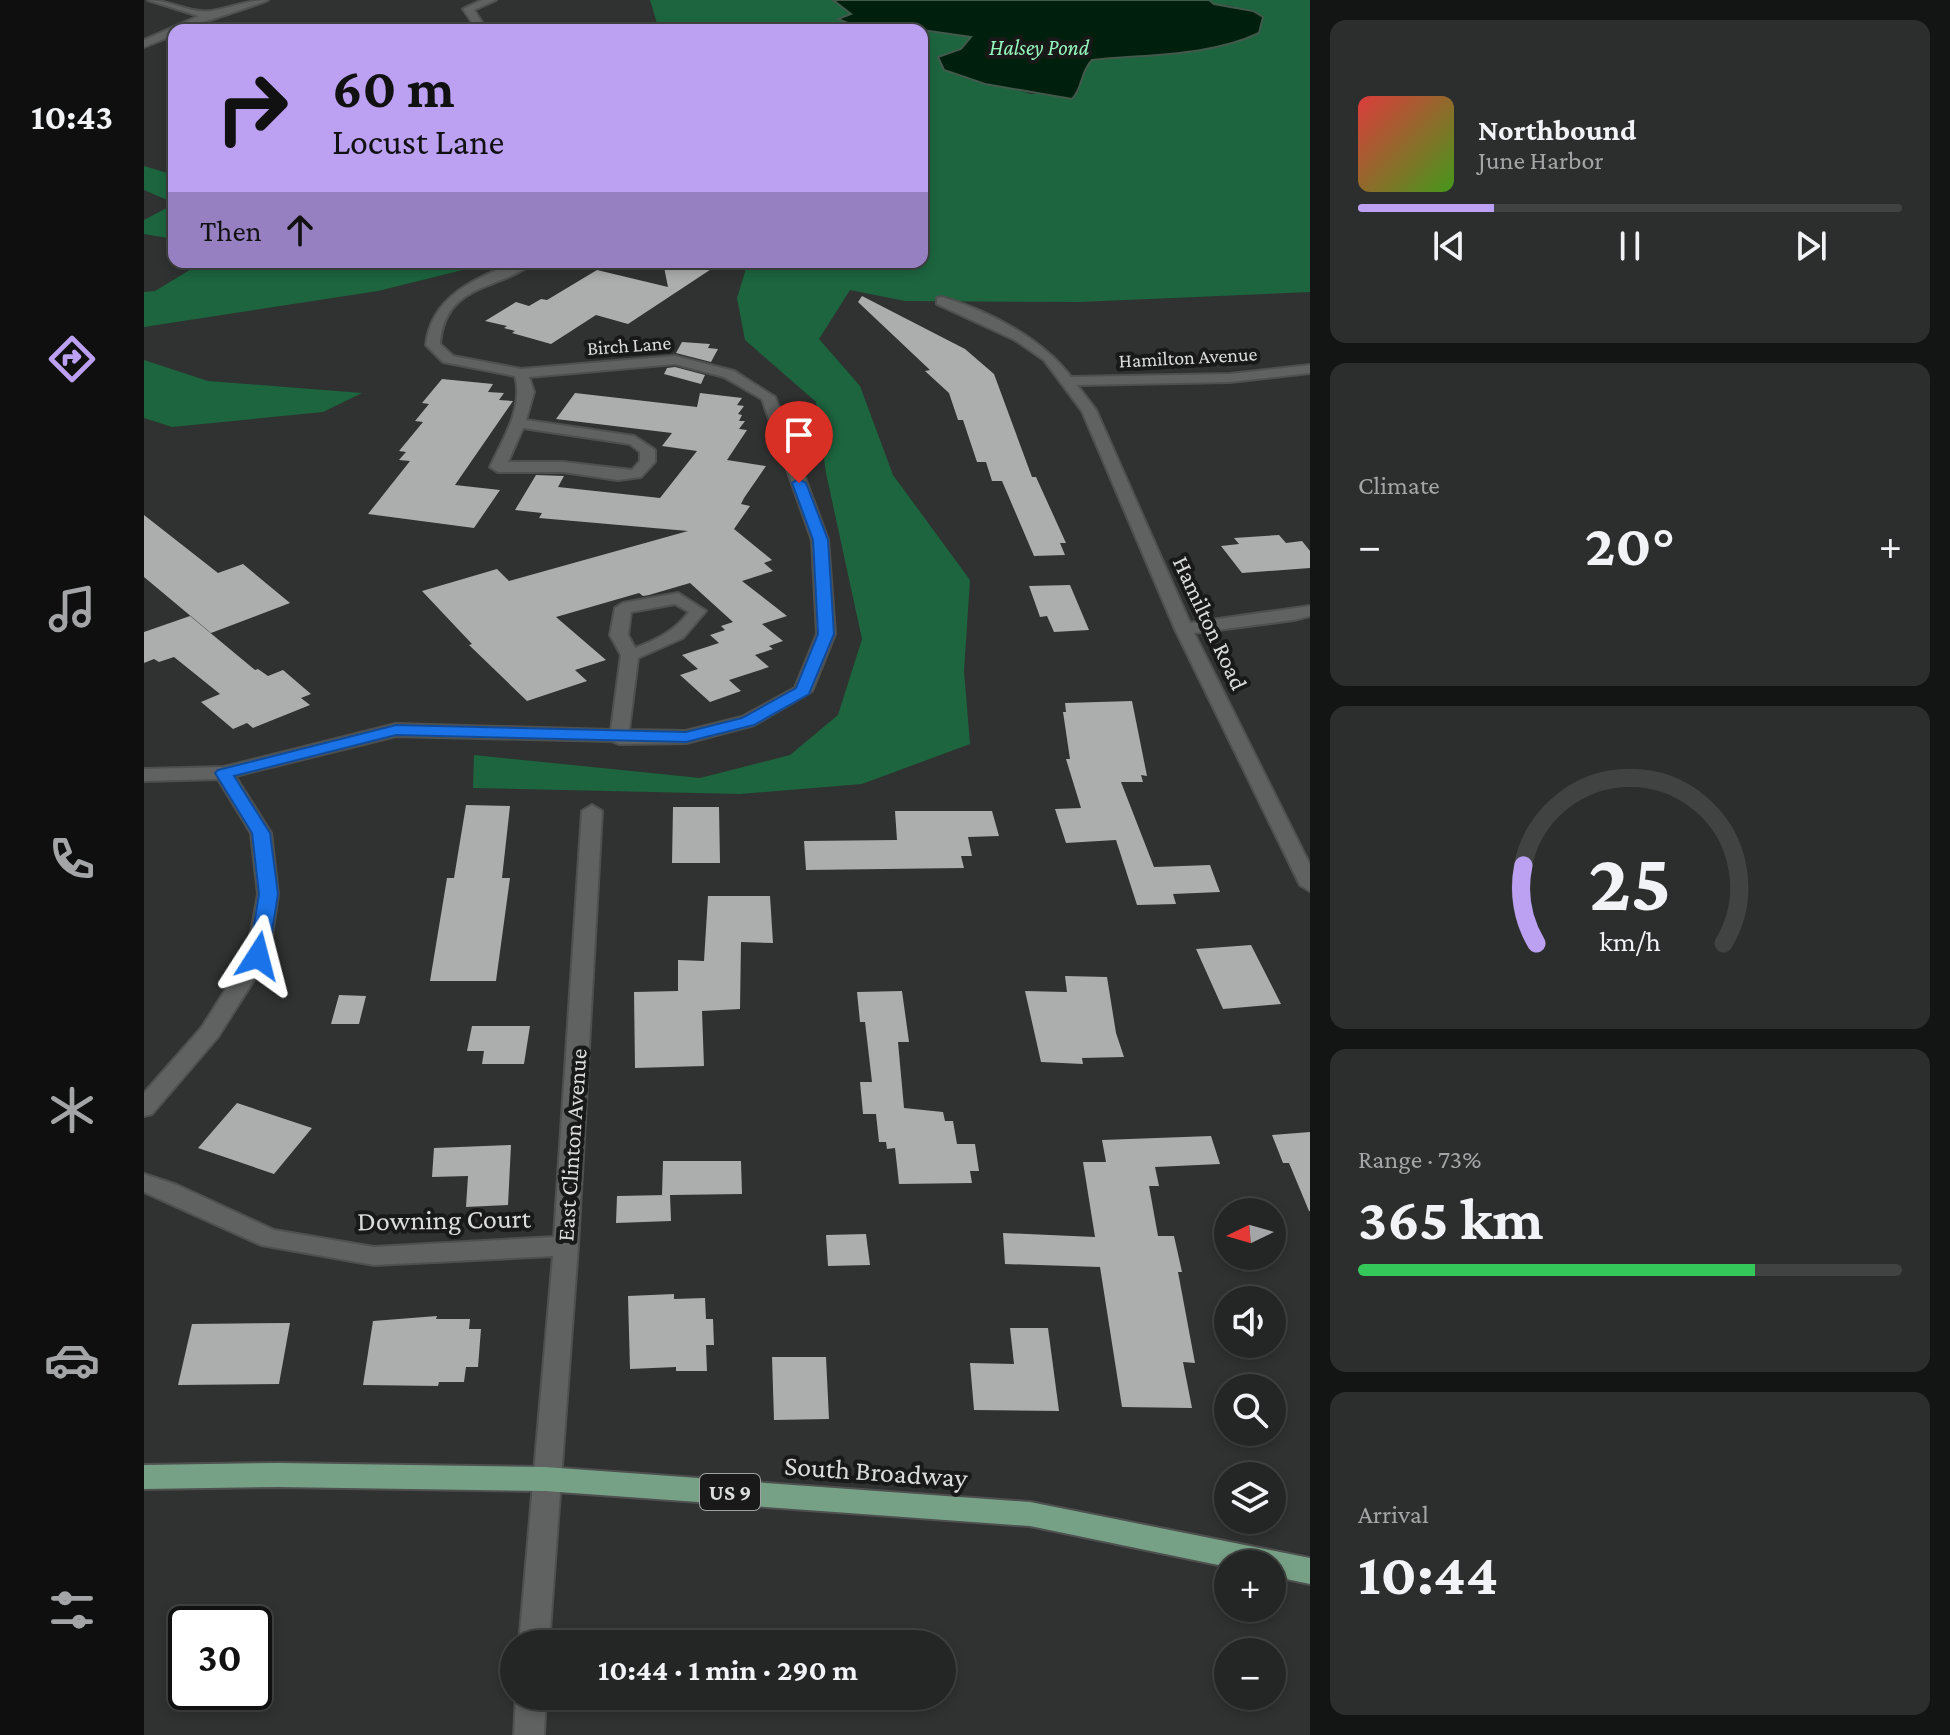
<!DOCTYPE html>
<html lang="en">
<head>
<meta charset="utf-8">
<style>
	body { margin:0; font-family:"Crimson Pro",serif; background:#2b2e2c; color:#f1f3f6; height:100vh; display:flex; flex-direction:column; font-size:30px; white-space:nowrap }
	* { box-sizing:border-box; margin:0 }
	p { font-size:26px; color:#a3a5a6 }
	.icon { flex:none; width:44px; height:44px; fill:none; stroke:currentColor; stroke-width:2; stroke-linecap:round; stroke-linejoin:round }
	.map { position:relative; flex:1; overflow:hidden }
	.drawer { display:flex; flex-direction:column; gap:20px; padding:20px; background:#131514; width:640px }
	.drawer>* { flex:none }
	.hud { position:absolute; left:24px; top:24px; width:760px; height:244px; border-radius:16px; box-shadow:0 4px 12px #0003,0 0 0 2px #404341; background:#bca0f2; color:#111; overflow:hidden }
	.needle { width:52px; rotate:265deg }
	.controls { position:absolute; left:1070px; top:1198px; display:grid; gap:16px }
	.controls a { display:grid; place-items:center; width:72px; height:72px; border-radius:50%; background:#232624; box-shadow:0 4px 12px #0003,0 0 0 2px #404341; font-size:40px }
	.speed { position:absolute; left:24px; top:1606px; display:flex; gap:16px; font-size:40px; font-weight:700; text-align:center }
	.speed>* { display:grid; place-content:center; width:104px; height:104px; border-radius:50%; background:#232624; box-shadow:0 4px 12px #0003,0 0 0 2px #404341; line-height:1 }
	.speed .limit { border:4px solid #111; border-radius:12px; background:#fff; color:#111 }
	.pin { position:absolute; display:grid; place-items:center; width:68px; height:68px; color:#fff; margin:-82px -34px; border-radius:50% 50% 50% 0; rotate:-45deg; box-shadow:0 0 8px #0007 }
	.pin .icon { rotate:45deg }
	.me { position:absolute; width:88px; margin:-44px; rotate:9deg; stroke-linejoin:round; filter:drop-shadow(0 0 6px #0008) }
	.turn { display:flex; align-items:center; gap:28px; height:168px; padding:0 32px; font-size:36px }
	.turn .icon { width:104px; height:104px; stroke-width:2.5 }
	.turn b { display:block; font-size:56px; line-height:68px }
	.then { display:flex; align-items:center; height:76px; padding:0 32px; background:#0003; gap:16px; font-size:30px }
	.big { font-size:60px; font-weight:700; line-height:1.1 }
	.drawer .widget { flex:1; display:flex; flex-direction:column; justify-content:center; gap:12px; min-width:0; padding:0 28px; border-radius:16px; background:#2b2e2c }
	.drawer .dial { align-items:center; gap:0 }
	.dial svg { height:208px; overflow:visible; fill:none; stroke:#404341; stroke-width:7; stroke-linecap:round; text-anchor:middle }
	.dial text { fill:#f1f3f6; stroke:none }
	.song { display:flex; align-items:center; gap:24px }
	.cover { width:96px; height:96px; border-radius:12px; background:linear-gradient(135deg,hsl(0 70% 55%),hsl(100 70% 35%)) }
	.played { height:8px; border-radius:4px; background:linear-gradient(90deg,#bca0f2 25%,#404341 25%) }
	.keys { display:flex; justify-content:space-around; direction:ltr }
	.heat { display:flex; justify-content:space-between; align-items:center; font-size:44px; direction:ltr }
	.charge { height:12px; border-radius:6px; background:linear-gradient(90deg,#34c759 73%,#404341 0) }
	.trip { position:absolute; left:356px; top:1630px; width:456px; height:80px; border-radius:40px; background:#232624; box-shadow:0 4px 12px #0003,0 0 0 2px #404341; font-weight:700; line-height:80px; text-align:center }
	main { display:flex; flex:1; min-height:0 }
	.tabs { display:flex; flex-direction:column; width:144px; justify-content:space-around; align-items:center; background:#0e0f0e; color:#a3a5a6 }
	.tabs .icon { width:56px; height:56px }
	.tabs .on { color:#bca0f2 }
	.tabs b { font-size:36px; color:#f1f3f6 }
	.map>svg:first-child { display:block }
</style>
</head>
<body>
<main>
<nav class="tabs">
<b>10:43</b>
<svg class="icon on" aria-label="directions" viewBox="0 0 24 24"><path d="M12 3l9 9-9 9-9-9zM9 14v-3h6M13 9l2 2-2 2"/></svg>
<svg class="icon" aria-label="music" viewBox="0 0 24 24"><path d="M9 18V5l10-2v13"/><circle cx="6" cy="18" r="3"/><circle cx="16" cy="16" r="3"/></svg>
<svg class="icon" aria-label="phone" viewBox="0 0 24 24"><path d="M5 4h4l2 5-3 2q2 4 5 5l2-3 5 2v4C11 20 4 13 5 4z"/></svg>
<svg class="icon" aria-label="climate" viewBox="0 0 24 24"><path d="M12 3v18M4 7l16 10M4 17L20 7"/></svg>
<svg class="icon" aria-label="car" viewBox="0 0 24 24"><path d="M5 17H2v-5l4-1 3-4h7l3 4 3 1v5h-3M9 17h6M6 11h13"/><circle cx="7" cy="17" r="2"/><circle cx="17" cy="17" r="2"/></svg>
<svg class="icon" aria-label="filters" viewBox="0 0 24 24"><path d="M4 7h16M4 17h16"/><circle cx="9" cy="7" r="2"/><circle cx="15" cy="17" r="2"/></svg>
</nav>
<div class="map">
<svg width="1166" height="1735" viewBox="0 0 1166 1735">
	<rect width="100%" height="100%" fill="#2f3230"/>
	<path fill="#1c653f" d="M506 0H689L707 14 695 19 720 30H515Z
		M1065 0H1166V292L935 302 761 301 706 290 675 339 716 386 749 475 826 580 820 671 826 744 718 784 596 794 329 788 330 755 556 778 646 755 694 715 718 639 682 473 672 402 601 340 593 298 604 262H778V31L828 37 817 49 795 57 800 70 887 94 934 93 939 74 948 60 1062 49 1100 40 1089 6 1070 4Z
		M0 166 30 175V203L0 190Z
		M30 204V239L0 234V220Z
		M48 262H351L234 291 0 327V292L11 291 49 268Z
		M0 360 64 381 218 393 179 412 28 427 0 418Z"/>
	<path fill="#00200e" stroke="#42594c" stroke-width="2" d="M689 0H1065L1070 4 1109 11 1119 17 1115 33C1064 57 1002 54 948 60 936 72 939 88 928 99L841 84 800 70 794 57 817 49 827 37 778 30H720L694 19 707 14Z"/>
	<path fill="#abaeac" d="M519 262H578L484 324 452 315 407 344 368 333 371 331 360 328 363 326 341 321 372 302 385 306 397 299 403 300 453 270 524 287Z
		M718 296 821 349 850 374 888 477H892L922 543H916L921 555 890 556 858 481H848L842 462H833L819 420H814L805 393 781 371 786 370 714 302Z
		M538 342 566 344 564 348 574 349 567 362 532 353Z
		M531 367 561 375 557 384 520 374 523 368Z
		M298 379 349 384 344 392 360 393 355 400 369 401 311 485 356 490 330 528 224 514 266 461 255 460 262 452 255 451 279 422 271 421 285 404 278 403Z
		M431 393 553 407 556 393 598 398 593 405 600 406 594 414 598 415 595 421H601L595 429 603 430 583 460 622 466 600 498 597 504 606 506 590 529 628 560 620 563 629 571 598 581 643 616 618 624 639 641 625 646 629 649 611 655 625 667 585 680 597 691 566 702 536 675 554 669 538 655 575 643 566 635 581 630 577 626 589 622 546 583 505 595 499 596 495 593 412 617 462 660 431 670 443 681 383 701 325 645 328 644 278 591 353 569 365 581 544 531 395 518 398 513 371 510 392 475 420 476 414 487 516 498 553 451 518 446 528 433 412 419Z
		M0 515 74 573 99 564 146 603 67 633 0 577Z
		M1135 535 1142 543 1158 541 1166 551V568L1098 573 1077 546 1095 544 1090 538Z
		M926 585 945 630 910 632 903 616 896 617 885 586Z
		M46 616 111 670 114 669 124 676 139 670 167 694 157 698 166 705 109 728 103 723 89 729 57 702 76 694 30 657 15 662 10 659 0 663V632Z
		M988 701 1003 776 997 775 999 782H977L1010 867 1066 865 1076 892 1029 894 1032 904 993 905 972 840 922 843 911 809 937 808 922 759H926L919 712H922L921 703Z
		M322 805 366 806 358 878H366L352 981H286L303 878H310Z
		M529 807H575L576 863H528Z
		M751 811H848L855 836 824 837 828 856H817L820 868 662 870 660 841 753 840Z
		M564 896H626L629 943 597 942 596 1009 558 1011 560 1066 491 1068 490 992 534 991V960L560 961Z
		M1107 945 1137 1004 1079 1009 1052 949Z
		M921 976 963 977 972 1033 980 1057 938 1058 939 1064 897 1062 881 991 923 992Z
		M758 991 765 1042H754L760 1108 799 1112 801 1121H809L813 1144H831L835 1171H826L828 1183 755 1184 751 1148 743 1149 742 1142H735L732 1114H719L716 1082H728L721 1022H716L713 992Z
		M195 995 222 996 215 1024H187Z
		M328 1026H386L380 1064H338L340 1051H323Z
		M93 1103 168 1128 130 1174 54 1148Z
		M1166 1132V1211H1165L1145 1163H1139L1128 1135Z
		M1067 1136 1076 1164 1011 1167 1015 1186H1005L1014 1236H1030L1038 1272H1034L1051 1363 1039 1362 1048 1408 978 1407 956 1267 861 1264 859 1233 951 1237 939 1162H962L958 1140Z
		M367 1145 364 1205 322 1207 324 1176 288 1177 290 1148Z
		M519 1161H597L598 1194 526 1195 527 1221 472 1223 473 1196 522 1195H518Z
		M722 1234 726 1265 684 1266 682 1235Z
		M530 1294V1299L561 1298 562 1319H569L570 1345H562L563 1371H532V1367L486 1369 484 1296Z
		M293 1316 292 1319H326L325 1329H337L334 1367H322L320 1382H295L294 1386 219 1385 229 1321Z
		M146 1323 135 1384 34 1385 48 1324Z
		M866 1328H904L915 1411 830 1410 826 1363 870 1364Z
		M628 1357H682L685 1419 630 1420Z"/>
	<g fill="none" stroke-linecap="round" stroke-linejoin="round">
		<g stroke="#4e504f" stroke-width="4">
			<path id="street" d="M4 0C25 0 48 14 67 11 87 8 103 0 124 0 116 4 37 30 30 30V35L0 47V40L55 16Z
				M338 0H352L330 10 343 30H333L319 9Z
				M373 262H390C355 291 301 282 296 344L309 356 377 369 531 356 590 371 631 397 684 540 691 634 668 691 610 725 542 743 475 744 468 741 252 736 91 776 127 833 134 894 125 956 74 1037 8 1114 0 1116V1093L58 1027 103 956 114 894 107 833 74 779 0 781V769L80 767 252 724 467 730 477 655 466 635 471 608 479 603 534 593 562 611 539 638 494 658 485 730 542 731 598 717 651 688 673 634 668 540 618 399 580 377 531 364 385 377 390 392 382 420 490 436 511 450V462L497 477 474 480 419 472H354L346 467C359 439 380 407 371 376L299 362 282 345C287 296 332 278 373 262ZM379 428 486 444 496 452V461L488 470 419 462H364ZM531 604 545 612C531 631 512 640 491 648L484 635 487 612Z
				M397 262H442C431 270 408 270 397 262Z
				M798 297C844 311 898 338 927 377L1086 374 1166 365V373L1086 382 933 385 952 410 1046 623 1166 606V616L1150 620 1050 633 1166 865V891L1156 885 1031 629 938 411 900 360 871 340 793 304V298Z
				M448 805 458 811 434 1246 405 1644H375L409 1256 230 1265 117 1245 0 1192V1174L33 1185 130 1230 230 1247 410 1237 438 811Z
				M372 1696H402L400 1735H370Z"/>
		</g>
		<g stroke="#4e504f" stroke-width="4">
			<path id="primary" d="M135 1463 401 1467 886 1502 1166 1558V1584L1128 1576V1564H1084V1567L886 1526 401 1491 135 1487 0 1489V1465Z"/>
		</g>
		<use href="#street" fill="#5f6260" fill-rule="evenodd"/>
		<use href="#primary" fill="#77a187" fill-rule="evenodd"/>
	</g>
	<path fill="#1a73e8" stroke="#114b97" stroke-width="2" d="M655 479 662 483 684 540 690 634 665 694 610 725 542 742 252 735 90 776 126 833 134 894 124 956 121 961H108L105 956 115 894 108 833 71 773 74 770 252 725 542 732 598 718 652 688 674 634 669 540 648 483Z"/>
	<g text-anchor="middle" stroke-width="8" stroke-linejoin="round" paint-order="stroke">
		<g font-size="20" fill="#dbdddc" stroke="#181918">
			<text transform="translate(485 345) rotate(-4)" y="7">Birch Lane</text>
			<text transform="translate(1044 357) rotate(-3)" y="7">Hamilton Avenue</text>
		</g>
		<g font-size="22" font-style="italic" fill="#95f7bc" stroke="#181918">
			<text x="895" y="55">Halsey Pond</text>
		</g>
		<rect fill="#181918" stroke="#a0a2a1" stroke-width="2" x="556" y="1474" width="60" height="36" rx="6"/>
		<g font-size="22" font-weight="bold" fill="#dbdddc">
			<text x="586" y="1500">US 9</text>
		</g>
		<g font-size="24" fill="#dbdddc" stroke="#181918">
			<text transform="translate(1066 623) rotate(65)" y="8">Hamilton Road</text>
			<text transform="translate(428 1145) rotate(-86)" y="8">East Clinton Avenue</text>
		</g>
		<g font-size="28" fill="#dbdddc" stroke="#181918">
			<text transform="translate(300 1219) rotate(-1)" y="10">Downing Court</text>
			<text transform="translate(732 1471) rotate(4)" y="10">South Broadway</text>
		</g>
	</g>
</svg>
<div class="controls">
<a><svg class="needle" viewBox="-14 -14 28 28"><path d="M0-13l5 13h-10z" fill="#e53935"/><path d="M0 13l5-13h-10z" fill="#a3a5a6"/></svg></a>
<a><svg class="icon" aria-label="sound" viewBox="0 0 24 24"><path d="M4 9h4l5-4v14l-5-4H4zM17 9q2 3 0 6"/></svg></a>
<a><svg class="icon" aria-label="search" viewBox="0 0 24 24"><circle cx="10" cy="10" r="6"/><path d="M15 15l6 6"/></svg></a>
<a><svg class="icon" aria-label="layers" viewBox="0 0 24 24"><path d="M12 4l9 5-9 5-9-5zM3 14l9 5 9-5"/></svg></a>
<a>+</a>
<a>−</a>
</div>
<div class="speed"><div class="limit">30</div></div>
<div class="pin" style="left:655px;top:483px;background:#d93025"><svg class="icon" aria-label="arrive" viewBox="0 0 24 24"><path d="M6 21V4h12l-3 4 3 4H6"/></svg></div>
<svg class="me" style="left:114px;top:956px" viewBox="-20 -20 40 40"><path d="M0-17L14 15 0 8-14 15z" fill="#1a73e8" stroke="#fff" stroke-width="4"/></svg>
<div class="trip">10:44 · 1 min · 290 m</div>
<div class="hud">
<div class="turn"><svg class="icon" aria-label="right" viewBox="0 0 24 24"><path d="M7 20v-9h11M14 6l5 5-5 5"/></svg><div><b>60 m</b>Locust Lane</div></div>
<div class="then">Then<svg class="icon" aria-label="ahead" viewBox="0 0 24 24"><path d="M12 20V5M6 11l6-6 6 6"/></svg></div>
</div>
</div>
<section class="drawer">
<div class="widget">
<div class="song"><i class="cover"></i><div><b>Northbound</b><p>June Harbor</p></div></div>
<div class="played"></div>
<div class="keys"><svg class="icon" aria-label="previous" viewBox="0 0 24 24"><path d="M18 5L8 12l10 7zM5 5v14"/></svg><svg class="icon" aria-label="pause" viewBox="0 0 24 24"><path d="M8 5v14M16 5v14"/></svg><svg class="icon" aria-label="next" viewBox="0 0 24 24"><path d="M6 5l10 7-10 7zM19 5v14"/></svg></div>
</div>
<div class="widget"><p>Climate</p>
<div class="heat"><a>−</a><b class="big">20°</b><a>+</a></div>
</div>
<div class="widget dial"><svg viewBox="0 0 100 80">
<path d="M14 69A42 42 0 1 1 86 69"/>
<path d="M14 69A42 42 0 0 1 9 39" stroke="#bca0f2"/>
<text x="50" y="56" font-size="32" font-weight="700">25</text>
<text x="50" y="72" font-size="11">km/h</text>
</svg></div>
<div class="widget"><p>Range · 73%</p><b class="big">365 km</b><div class="charge"></div></div>
<div class="widget"><p>Arrival</p><b class="big">10:44</b></div>
</section>
</main>
</body>
</html>
